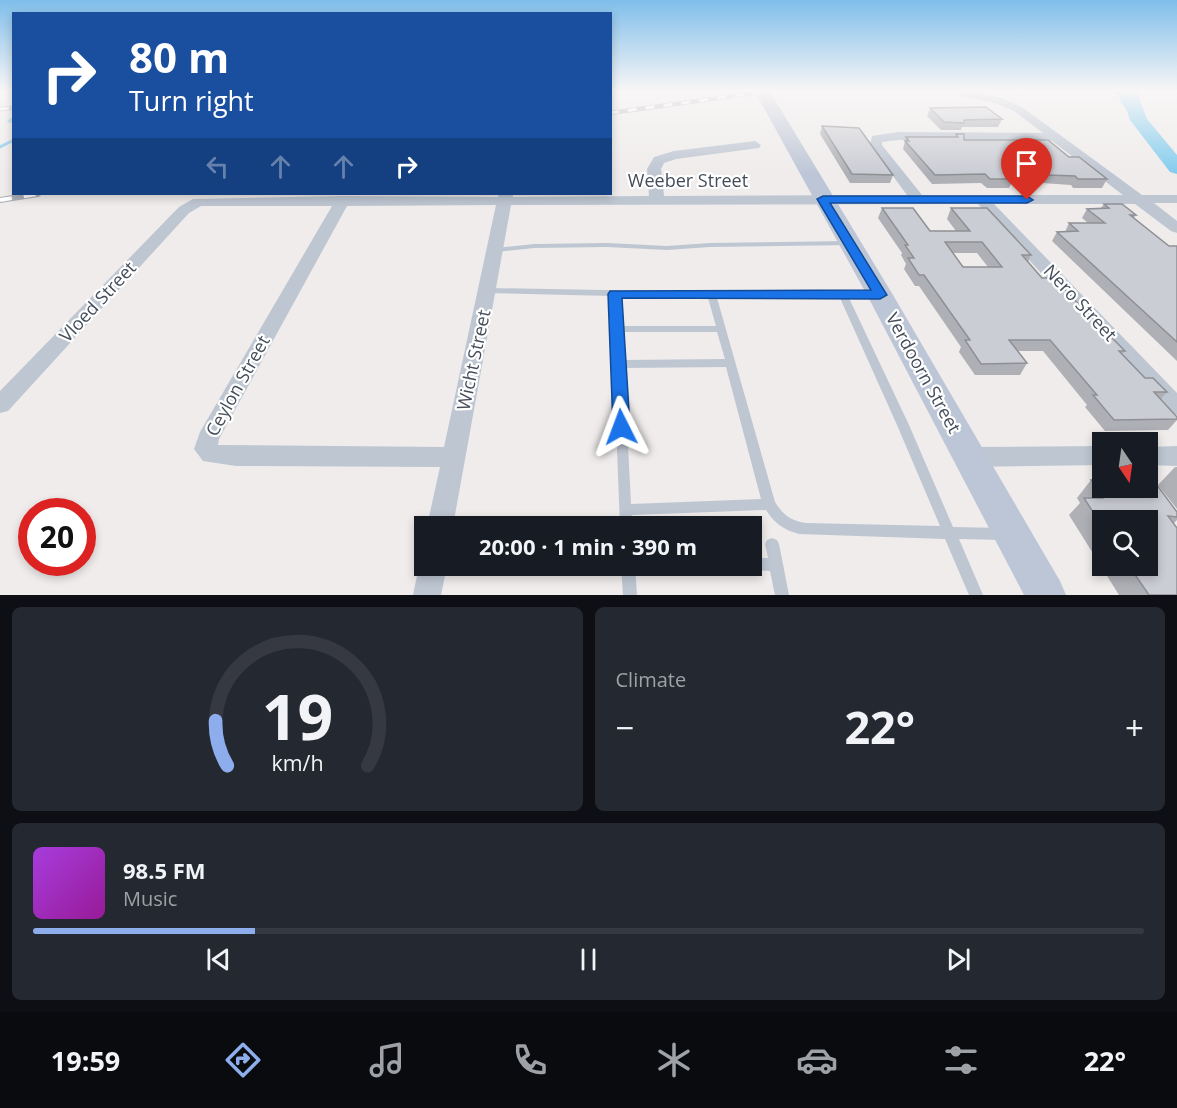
<!DOCTYPE html>
<html lang="en">
<head>
<meta charset="utf-8">
<style>
	body { margin:0; font-family:"Open Sans",sans-serif; background:#242831; color:#f1f3f6; height:100vh; display:flex; flex-direction:column; font-size:22px; white-space:nowrap }
	* { box-sizing:border-box; margin:0 }
	p { font-size:20px; color:#9ea1a6 }
	.icon { flex:none; width:33px; height:33px; fill:none; stroke:currentColor; stroke-width:2; stroke-linecap:round; stroke-linejoin:round }
	.map { position:relative; height:595px; overflow:hidden }
	.side { display:flex; flex-direction:column; gap:12px; padding:12px; background:#0d0f14; flex:1 }
	.side>* { flex:none }
	.guide { position:absolute; left:12px; top:12px; width:600px; height:183px; border-radius:0px; box-shadow:0 3px 9px #0003; background:#1a4fa0; color:#fff; overflow:hidden }
	.needle { width:39px; rotate:167deg }
	.controls { position:absolute; left:1092px; top:432px; display:grid; gap:12px }
	.controls a { display:grid; place-items:center; width:66px; height:66px; border-radius:0px; background:#171b24; box-shadow:0 3px 9px #0003; font-size:30px }
	.speed { position:absolute; left:18px; top:498px; display:flex; gap:12px; font-size:30px; font-weight:700; text-align:center }
	.speed>* { display:grid; place-content:center; width:78px; height:78px; border-radius:50%; background:#171b24; box-shadow:0 3px 9px #0003; line-height:1 }
	.speed .limit { border:9px solid #d22; background:#fff; color:#111 }
	.pin { position:absolute; display:grid; place-items:center; width:51px; height:51px; color:#fff; margin:-62px -26px; border-radius:50% 50% 50% 0; rotate:-45deg; box-shadow:0 0 6px #0007 }
	.pin .icon { rotate:45deg }
	.me { position:absolute; width:66px; margin:-33px; rotate:357deg; stroke-linejoin:round; filter:drop-shadow(0 0 4px #0008) }
	.turn { display:flex; align-items:center; gap:21px; height:126px; padding:0 18px; font-size:27px }
	.turn .icon { width:78px; height:78px; stroke-width:2.5 }
	.turn b { display:block; font-size:42px; line-height:51px }
	.lanes { display:flex; align-items:center; height:57px; padding:0 18px; background:#0003; justify-content:center; gap:30px; direction:ltr }
	.lanes .off { opacity:.35 }
	.big { font-size:45px; font-weight:700; line-height:1.1 }
	.side .card { flex:1; display:flex; flex-direction:column; justify-content:center; gap:9px; min-width:0; padding:0 21px; border-radius:9px; background:#242831 }
	.side .dial { align-items:center; gap:0 }
	.dial svg { height:156px; overflow:visible; fill:none; stroke:#363941; stroke-width:7; stroke-linecap:round; text-anchor:middle }
	.dial text { fill:#f1f3f6; stroke:none }
	.song { display:flex; align-items:center; gap:18px }
	.cover { width:72px; height:72px; border-radius:9px; background:linear-gradient(135deg,hsl(280 70% 55%),hsl(300 70% 35%)) }
	.played { height:6px; border-radius:3px; background:linear-gradient(90deg,#8daded 20%,#363941 20%) }
	.keys { display:flex; justify-content:space-around; direction:ltr }
	.heat { display:flex; justify-content:space-between; align-items:center; font-size:33px; direction:ltr }
	.side .tiles { flex:1; display:grid; gap:12px; grid-template-columns:1fr 1fr }
	.card:last-child { grid-column:span 2 }
	.trip { position:absolute; left:414px; top:516px; width:348px; height:60px; border-radius:0px; background:#171b24; box-shadow:0 3px 9px #0003; font-weight:700; line-height:60px; text-align:center }
	.dock { display:flex; height:96px; justify-content:space-around; align-items:center; background:#090b0e; color:#9ea1a6 }
	.dock .icon { width:42px; height:42px }
	.dock .active { color:#8daded }
	.dock b { font-size:27px; color:#f1f3f6 }
	.map>svg:first-child { display:block }
</style>
</head>
<body>
<div class="map">
<svg width="1177" height="595" viewBox="0 0 1177 595">
	<rect width="100%" height="100%" fill="#efeceb"/>
	<path fill="#82ccee" d="M1112 90H1120L1177 165V171L1160 153 1121 102 1119 95Z"/>
	<g fill="none" stroke-linecap="round" stroke-linejoin="round">
		<path stroke="#82ccee" stroke-width="3" d="M14 118 9 121H14
			M0 147 14 140"/>
		<path fill="#82ccee" fill-rule="evenodd" d="M1120 90H1136L1147 119 1177 155V174L1170 172 1130 120Z"/>
		<path fill="#bec6d2" fill-rule="evenodd" d="M849 241 853 243 852 245 710 247 667 250 607 247 534 248 496 252 492 250 496 248 534 244 607 243 667 246 710 243Z
			M488 288 712 292 882 293 883 295 879 298H849L909 425 953 527 1003 528 1008 530 1010 534 1008 538 1003 540 959 539 983 595H969L945 539 799 534C784 530 774 523 766 510L632 515V526H620L611 296 485 293 484 291ZM620 296 708 298 716 326H621ZM717 298H840L897 425 940 526 806 523C791 521 783 515 775 502ZM622 332H717L725 359 623 360ZM726 367 761 499 631 504 624 368Z
			M772 538 777 540 779 544 789 595H775L770 571 752 570 747 569 746 566H752V558H768L765 544 767 540Z
			M621 566H635L637 595H623Z"/>
		<path fill="#bec6d2" fill-rule="evenodd" d="M965 91 1002 98 1022 107 1142 195H1177V203H1154L1177 221V233L1171 231 1135 204H994L1177 393V415L1169 413 978 204 511 205 453 526H427L440 467 236 466 203 461 194 449 200 432 332 206H201L189 213 8 411 0 413V391L179 207 193 199 343 196 498 197 499 194H513V197L649 196 647 169 654 157 674 151 755 141 761 145 759 148 676 159 664 163 661 169 664 196 907 195 870 145 872 136 898 132 1043 133 1014 111 995 103 961 96V92ZM898 140 1052 141 1123 195H922L882 145V142ZM496 205 444 447 218 445 219 439 347 206Z
			M1177 446V466L1148 465V447Z
			M969 447 1102 446V465L969 467 961 464 957 457 961 450Z
			M424 556V566H447L441 595H413L419 566Z"/>
		<path fill="#bdc6d6" fill-rule="evenodd" d="M754 90H769L893 295 1060 581 1066 595H1024L867 295Z"/>
		<g stroke="#adb0b7" stroke-width="4.5">
			<path id="rail-far1" d="M0 109 14 108
				M610 113 776 90"/>
		</g>
		<g stroke="#adb0b7" stroke-width="6">
			<path id="rail" d="M0 200 38 194"/>
		</g>
		<use href="#rail-far1" stroke="#fff" stroke-width="3" stroke-dasharray="9" stroke-linecap="butt"/>
		<use href="#rail" stroke="#fff" stroke-width="4" stroke-dasharray="12" stroke-linecap="butt"/>
	</g>
	<path fill="#afb0b6" fill-rule="evenodd" d="M930 108 1002 119 998 127H962L961 130H941L927 116Z
		M822 126 893 175 890 183H850L820 134Z
		M956 134 964 140 1069 157 1107 179 1102 188H1073L1071 185 1042 183 1011 184 1009 188H987L981 183 932 184 903 149 906 137H955Z
		M1104 204 1136 215 1134 218 1169 246H1177V361L1052 241 1057 232H1065L1069 223H1088L1082 218 1087 209 1101 208Z
		M882 208 930 231H956L947 219 951 208 1031 255 1028 262 1042 278 1125 351 1122 354 1145 378 1167 392 1160 400 1177 417V420L1168 430 1105 431 1085 407 1087 405 1043 351H1018L1027 363 1020 375H975L959 352 961 347 919 286H915L904 269 906 264 901 255 902 253 878 218ZM953 253H977L988 267H963Z
		M1175 467H1177V509L1158 485Z
		M1091 480 1177 512V520L1174 523 1177 595H1119L1069 515 1080 503 1077 498ZM1102 520 1148 566H1102Z"/>
	<path fill="#cbcdd4" stroke="#8e9094" stroke-width="1.5" fill-rule="evenodd" d="M986 107 1002 119 964 120V123L944 122 930 108Z
		M822 126 859 128 893 175 852 174Z
		M956 134H964V140H1048L1069 157H1079L1107 179H1078L1075 176 1047 175H1008L1013 179H990L985 174 935 175 905 141H909L906 137H958Z
		M1104 204H1122L1136 215H1130L1169 246H1177V342L1057 232 1078 231 1069 223H1105L1087 209 1109 208Z
		M882 208H913L930 231H970L951 208H987L1031 255H1022L1042 278H1053L1125 351H1119L1145 378H1153L1167 392H1154L1177 417V419L1114 420 1093 395H1097L1050 340H1009L1027 363 981 364 965 340H970L924 275H919L908 258H914L905 245H908ZM945 242H982L1002 267H963Z
		M1091 480 1102 481V488H1148V481H1154L1177 512V517L1168 516 1177 528V595H1149L1129 566H1148V520H1102V526L1084 498H1103Z"/>
	<linearGradient id="sky" x2="0" y2="1"><stop stop-color="#7fbeea"/><stop offset="0.52" stop-color="#f8f6f6"/><stop offset="1" stop-color="#f8f6f6" stop-opacity="0"/></linearGradient>
	<rect width="1177" height="174" fill="url(#sky)"/>
	<path fill="#1a73e8" stroke="#114b97" stroke-width="1.5" d="M823 196H1027L1033 200 1027 203H830L887 295 880 299 622 298 630 427 627 432 621 434 615 432 613 427 608 294 610 291 871 290 817 199Z"/>
	<g text-anchor="middle" stroke-width="4.5" stroke-linejoin="round" paint-order="stroke">
		<g font-size="18" fill="#444d59" stroke="#fff">
			<text x="688" y="187">Weeber Street</text>
			<text transform="translate(98 302) rotate(-47)" y="6">Vloed Street</text>
			<text transform="translate(1080 303) rotate(47)" y="6">Nero Street</text>
			<text transform="translate(474 360) rotate(-78)" y="6">Wicht Street</text>
			<text transform="translate(923 373) rotate(61)" y="6">Verdoorn Street</text>
			<text transform="translate(238 386) rotate(-61)" y="6">Ceylon Street</text>
		</g>
	</g>
</svg>
<div class="controls">
<a><svg class="needle" viewBox="-14 -14 28 28"><path d="M0-13l5 13h-10z" fill="#e53935"/><path d="M0 13l5-13h-10z" fill="#9ea1a6"/></svg></a>
<a><svg class="icon" aria-label="search" viewBox="0 0 24 24"><circle cx="10" cy="10" r="6"/><path d="M15 15l6 6"/></svg></a>
</div>
<div class="speed"><div class="limit">20</div></div>
<div class="pin" style="left:1027px;top:200px;background:#d93025"><svg class="icon" aria-label="arrive" viewBox="0 0 24 24"><path d="M6 21V4h12l-3 4 3 4H6"/></svg></div>
<svg class="me" style="left:621px;top:427px" viewBox="-20 -20 40 40"><path d="M0-17L14 15 0 8-14 15z" fill="#1a73e8" stroke="#fff" stroke-width="4"/></svg>
<div class="trip">20:00 · 1 min · 390 m</div>
<div class="guide">
<div class="turn"><svg class="icon" aria-label="right" viewBox="0 0 24 24"><path d="M7 20v-9h11M14 6l5 5-5 5"/></svg><div><b>80 m</b>Turn right</div></div>
<div class="lanes"><svg class="icon off" aria-label="left" viewBox="0 0 24 24"><path d="M17 20v-9H6M10 6l-5 5 5 5"/></svg><svg class="icon off" aria-label="ahead" viewBox="0 0 24 24"><path d="M12 20V5M6 11l6-6 6 6"/></svg><svg class="icon off" aria-label="ahead" viewBox="0 0 24 24"><path d="M12 20V5M6 11l6-6 6 6"/></svg><svg class="icon" aria-label="right" viewBox="0 0 24 24"><path d="M7 20v-9h11M14 6l5 5-5 5"/></svg></div>
</div>
</div>
<section class="side">
<div class="tiles">
<div class="card dial"><svg viewBox="0 0 100 80">
<path d="M14 69A42 42 0 1 1 86 69"/>
<path d="M14 69A42 42 0 0 1 8 46" stroke="#8daded"/>
<text x="50" y="56" font-size="32" font-weight="700">19</text>
<text x="50" y="72" font-size="11">km/h</text>
</svg></div>
<div class="card"><p>Climate</p>
<div class="heat"><a>−</a><b class="big">22°</b><a>+</a></div>
</div>
<div class="card">
<div class="song"><i class="cover"></i><div><b>98.5 FM</b><p>Music</p></div></div>
<div class="played"></div>
<div class="keys"><svg class="icon" aria-label="previous" viewBox="0 0 24 24"><path d="M18 5L8 12l10 7zM5 5v14"/></svg><svg class="icon" aria-label="pause" viewBox="0 0 24 24"><path d="M8 5v14M16 5v14"/></svg><svg class="icon" aria-label="next" viewBox="0 0 24 24"><path d="M6 5l10 7-10 7zM19 5v14"/></svg></div>
</div>
</div>
</section>
<nav class="dock">
<b>19:59</b>
<svg class="icon active" aria-label="directions" viewBox="0 0 24 24"><path d="M12 3l9 9-9 9-9-9zM9 14v-3h6M13 9l2 2-2 2"/></svg>
<svg class="icon" aria-label="music" viewBox="0 0 24 24"><path d="M9 18V5l10-2v13"/><circle cx="6" cy="18" r="3"/><circle cx="16" cy="16" r="3"/></svg>
<svg class="icon" aria-label="phone" viewBox="0 0 24 24"><path d="M5 4h4l2 5-3 2q2 4 5 5l2-3 5 2v4C11 20 4 13 5 4z"/></svg>
<svg class="icon" aria-label="climate" viewBox="0 0 24 24"><path d="M12 3v18M4 7l16 10M4 17L20 7"/></svg>
<svg class="icon" aria-label="car" viewBox="0 0 24 24"><path d="M5 17H2v-5l4-1 3-4h7l3 4 3 1v5h-3M9 17h6M6 11h13"/><circle cx="7" cy="17" r="2"/><circle cx="17" cy="17" r="2"/></svg>
<svg class="icon" aria-label="filters" viewBox="0 0 24 24"><path d="M4 7h16M4 17h16"/><circle cx="9" cy="7" r="2"/><circle cx="15" cy="17" r="2"/></svg>
<b>22°</b>
</nav>
</body>
</html>
